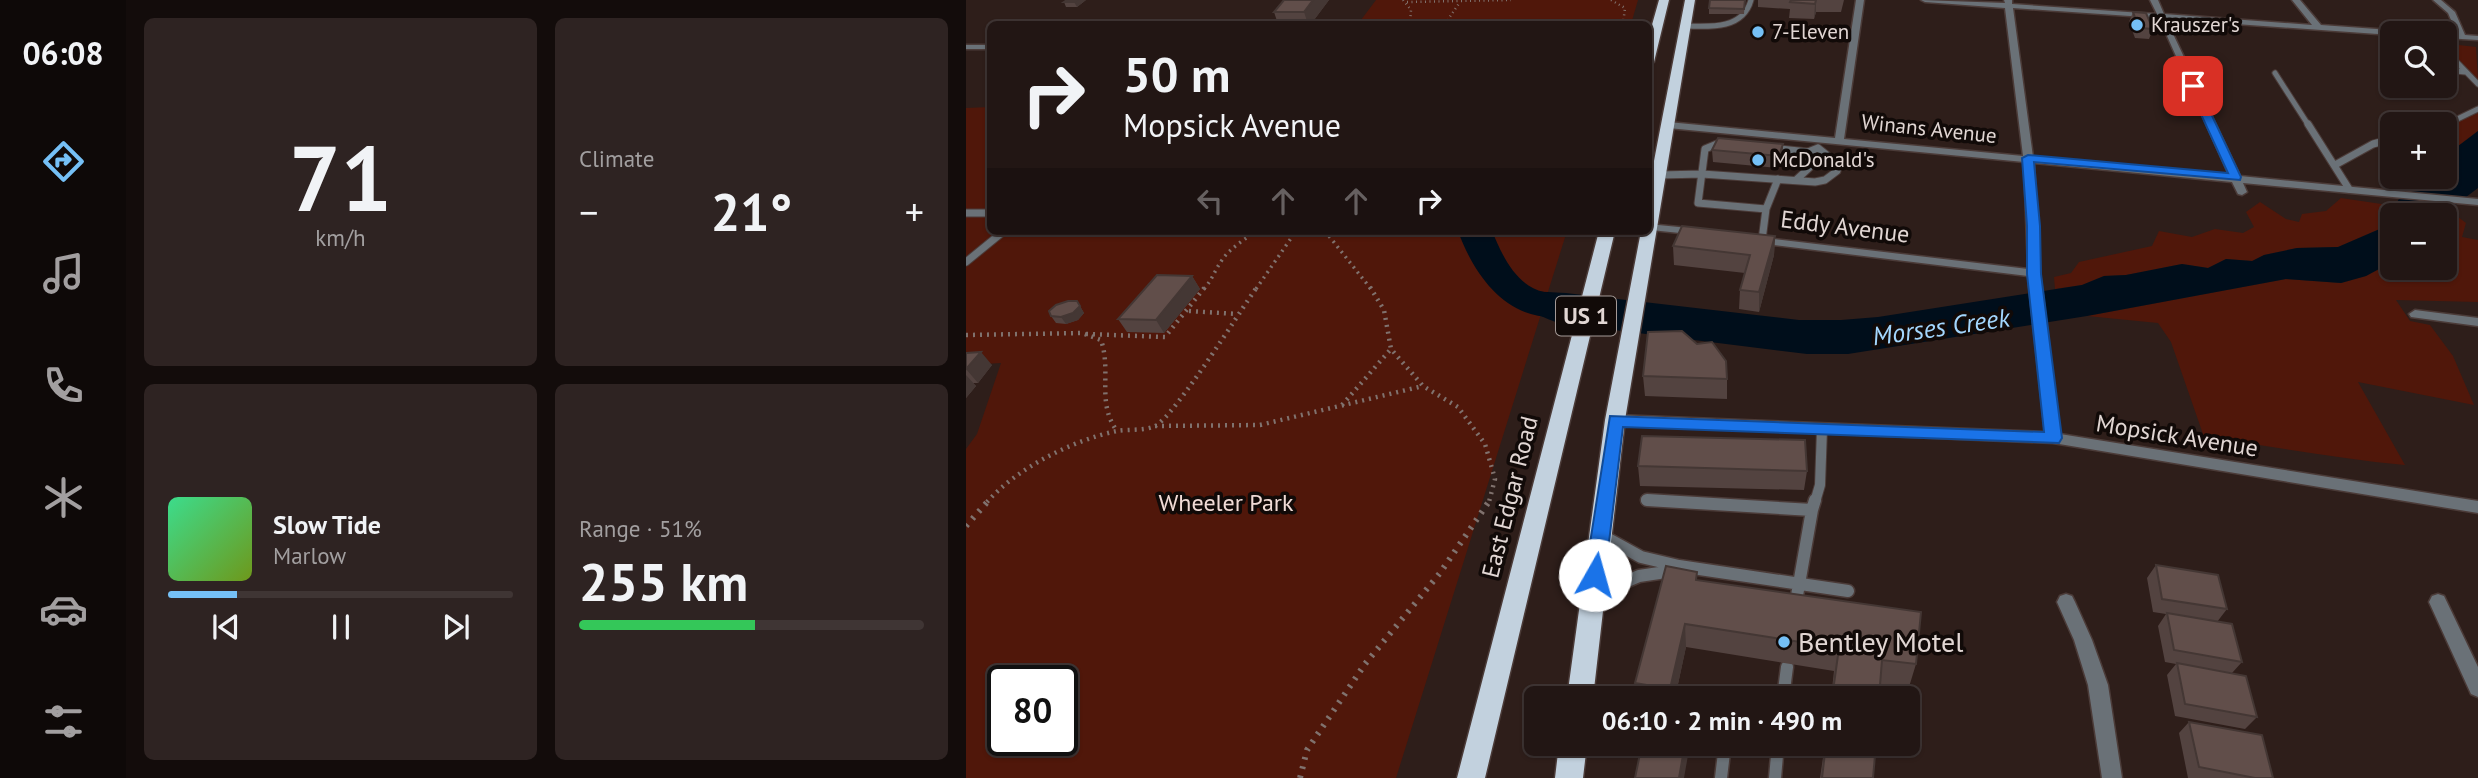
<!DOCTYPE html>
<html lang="en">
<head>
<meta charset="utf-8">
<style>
	body { margin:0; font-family:"PT Sans",sans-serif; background:#2e2322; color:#f1f3f6; height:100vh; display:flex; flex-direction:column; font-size:26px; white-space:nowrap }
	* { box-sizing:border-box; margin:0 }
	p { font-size:23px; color:#a29fa0 }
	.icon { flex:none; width:38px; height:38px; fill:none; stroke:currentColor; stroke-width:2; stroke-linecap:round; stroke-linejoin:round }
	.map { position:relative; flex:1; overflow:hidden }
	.drawer { display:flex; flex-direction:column; gap:18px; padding:18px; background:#130c0b; width:840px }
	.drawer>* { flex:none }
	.hud { position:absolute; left:21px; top:21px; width:665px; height:214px; border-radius:10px; box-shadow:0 2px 5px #0004,0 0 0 2px #3f3534; background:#221614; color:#f1f3f6; overflow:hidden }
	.controls { position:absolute; left:1414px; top:21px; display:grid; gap:14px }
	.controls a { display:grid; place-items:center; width:77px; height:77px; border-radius:10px; background:#221614; box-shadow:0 2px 5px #0004,0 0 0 2px #3f3534; font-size:35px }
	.speed { position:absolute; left:21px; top:665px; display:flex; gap:14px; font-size:35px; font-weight:700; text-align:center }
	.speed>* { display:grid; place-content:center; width:91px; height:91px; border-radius:50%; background:#221614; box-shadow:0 2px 5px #0004,0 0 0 2px #3f3534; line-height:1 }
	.speed .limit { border:4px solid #111; border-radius:10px; background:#fff; color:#111 }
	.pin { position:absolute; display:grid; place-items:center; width:60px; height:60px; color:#fff; margin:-30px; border-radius:14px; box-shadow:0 4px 10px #0006 }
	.me { position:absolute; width:77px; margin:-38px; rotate:7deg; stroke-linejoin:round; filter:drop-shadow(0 0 5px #0008) }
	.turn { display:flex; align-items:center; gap:24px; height:147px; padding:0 21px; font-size:32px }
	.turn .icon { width:91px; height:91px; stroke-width:2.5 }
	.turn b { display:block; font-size:49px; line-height:60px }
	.lanes { display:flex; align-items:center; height:66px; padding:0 21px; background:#0003; justify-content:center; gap:35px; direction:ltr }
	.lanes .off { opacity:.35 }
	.big { font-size:52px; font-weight:700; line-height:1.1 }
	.drawer .widget { flex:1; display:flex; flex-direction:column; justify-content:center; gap:10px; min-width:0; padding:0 24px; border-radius:10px; background:#2e2322 }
	.drawer .dial { align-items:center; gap:0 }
	.dial b { font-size:91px; line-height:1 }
	.song { display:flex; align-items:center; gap:21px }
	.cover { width:84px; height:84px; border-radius:10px; background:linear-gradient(135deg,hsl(150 70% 55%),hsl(80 70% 35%)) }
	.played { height:7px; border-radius:4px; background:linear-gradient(90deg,#75c0f6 20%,#3f3534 20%) }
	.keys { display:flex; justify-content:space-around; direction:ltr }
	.heat { display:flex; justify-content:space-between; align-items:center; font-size:38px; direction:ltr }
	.charge { height:10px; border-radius:5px; background:linear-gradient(90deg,#34c759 51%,#3f3534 0) }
	.drawer .tiles { flex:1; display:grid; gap:18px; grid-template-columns:repeat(2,1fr) }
	.trip { position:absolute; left:558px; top:686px; width:396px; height:70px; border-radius:10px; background:#221614; box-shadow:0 2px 5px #0004,0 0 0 2px #3f3534; font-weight:700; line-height:70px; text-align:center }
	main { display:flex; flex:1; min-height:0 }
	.dock { display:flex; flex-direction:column; width:126px; justify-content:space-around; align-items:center; background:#0e0908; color:#a29fa0 }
	.dock .icon { width:49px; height:49px }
	.dock .current { color:#75c0f6 }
	.dock b { font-size:32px; color:#f1f3f6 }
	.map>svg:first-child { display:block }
</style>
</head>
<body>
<main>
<nav class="dock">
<b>06:08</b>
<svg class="icon current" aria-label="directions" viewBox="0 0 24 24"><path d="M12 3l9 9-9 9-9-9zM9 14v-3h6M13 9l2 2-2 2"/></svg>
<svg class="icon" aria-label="music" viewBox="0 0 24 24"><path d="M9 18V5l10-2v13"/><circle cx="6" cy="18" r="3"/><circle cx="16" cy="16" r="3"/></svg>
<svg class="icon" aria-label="phone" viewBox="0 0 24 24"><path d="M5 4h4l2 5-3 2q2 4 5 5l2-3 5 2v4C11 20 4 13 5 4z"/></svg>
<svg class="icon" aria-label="climate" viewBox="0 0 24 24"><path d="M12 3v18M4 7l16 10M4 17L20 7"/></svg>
<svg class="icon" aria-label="car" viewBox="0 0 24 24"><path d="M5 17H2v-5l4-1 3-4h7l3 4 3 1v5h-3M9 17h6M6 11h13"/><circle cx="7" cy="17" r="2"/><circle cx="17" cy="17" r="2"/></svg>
<svg class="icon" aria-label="filters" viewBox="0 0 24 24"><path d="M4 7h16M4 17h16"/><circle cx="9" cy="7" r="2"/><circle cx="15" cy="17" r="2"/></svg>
</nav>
<section class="drawer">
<div class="tiles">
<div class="widget dial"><b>71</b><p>km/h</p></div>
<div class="widget"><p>Climate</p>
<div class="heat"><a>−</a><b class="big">21°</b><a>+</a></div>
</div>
<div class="widget">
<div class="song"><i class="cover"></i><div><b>Slow Tide</b><p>Marlow</p></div></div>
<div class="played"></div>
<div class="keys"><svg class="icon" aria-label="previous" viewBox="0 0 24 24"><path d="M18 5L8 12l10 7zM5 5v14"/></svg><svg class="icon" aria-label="pause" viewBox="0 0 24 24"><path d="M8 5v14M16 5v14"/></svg><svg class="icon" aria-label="next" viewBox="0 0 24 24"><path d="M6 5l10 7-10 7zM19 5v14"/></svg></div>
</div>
<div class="widget"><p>Range · 51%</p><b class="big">255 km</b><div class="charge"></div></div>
</div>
</section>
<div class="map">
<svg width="1512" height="778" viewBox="0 0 1512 778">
	<rect width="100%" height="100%" fill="#2e1e1a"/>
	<path fill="#50170a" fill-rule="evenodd" d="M410 0H672L665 24H392Z
		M1484 44 1510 47 1512 81 1490 58Z
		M24 107V231H601L430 778H0V449L11 434 35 363 0 365V108ZM37 681H96V740H37Z
		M1512 113V131L1479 156V127Z
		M1375 198 1429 206 1423 225 1372 247 1331 248 1298 255 1287 261 1260 259 1242 268 1216 264 1160 275 1138 276 1116 285 1089 289 1088 277 1105 273 1113 262 1186 246 1193 231 1226 237 1249 229 1277 233 1288 227 1280 212 1294 202 1320 219 1333 222 1336 214 1360 211Z
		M1483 210 1500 223 1496 237 1512 240V302L1430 300 1444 321 1464 325 1487 356 1508 405 1392 382 1439 465C1372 459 1305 446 1238 437L1205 342 1192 323 1121 316 1320 279 1375 283 1400 276 1426 262V268H1479V217Z"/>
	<path fill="#000e1b" d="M1512 131V188L1483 210 1479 217 1426 215V262L1400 276 1375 283 1320 279 1121 316 882 354H841L592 323C572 315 557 309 545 290L600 293 833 320H875L912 317 1116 285 1138 276 1160 275 1216 264 1242 268 1260 259 1286 261 1298 255 1331 248 1372 247 1423 225 1415 214 1429 206 1443 181 1450 177H1479V156Z"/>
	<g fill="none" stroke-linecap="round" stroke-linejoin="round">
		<path fill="#000e1b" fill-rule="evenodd" d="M492 231H526C536 255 550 286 578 292 589 294 600 295 611 298L617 306 611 314C549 330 511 283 492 231Z"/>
		<g stroke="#4b3b38" stroke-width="7">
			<path id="service-far3" d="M720 26C745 27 777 29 785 0
				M1479 50 1512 84
				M1479 70 1499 72
				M1309 73 1343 126
				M1479 125 1512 109"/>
		</g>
		<g stroke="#4b3b38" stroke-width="9">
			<path id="service-far2" d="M1342 124 1383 189
				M762 144H751L739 149 732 203 800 209
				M805 148 842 152 852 148
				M1369 165 1407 144 1426 139
				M694 175 736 174 849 182 859 180 871 171 872 164 852 148
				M830 180 843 168 837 152
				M0 213H24
				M796 240 800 209 812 179
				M0 262 38 231"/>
		</g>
		<g stroke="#4b3b38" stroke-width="12">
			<path id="service-far1" d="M680 500 711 502
				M849 502 854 485 856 429"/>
		</g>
		<g stroke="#4b3b38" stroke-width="15">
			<path id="service" d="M681 500 846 510 829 607
				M846 510 849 500
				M713 566 882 591
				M627 596 673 576 700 572 713 566 675 557 635 535
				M817 698 821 667
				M755 778 759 744
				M809 778 812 744"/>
		</g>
		<g stroke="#4b3b38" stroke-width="3">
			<path id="minor" d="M890 0H898L878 139 1057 156 1039 8 959 2 955 0 1039 3 1038 0H1046V4L1191 14 1184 0H1192L1198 14 1346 25 1326 0H1334L1355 25 1438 31 1439 33 1426 35 1200 19 1274 176 1512 199V205L1277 183 1281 192 1276 195 1272 194 1266 182 1068 163 1074 273 1094 434 1512 501V513L1087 443 644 424 642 420 644 416 649 415 1079 432 1062 276 791 243 785 240 791 237 1062 269 1058 162 702 128 697 125 702 122 869 138ZM1047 8 1193 18 1263 175 1067 157Z
				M1467 0H1475L1489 12 1499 35 1512 36V40L1479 38V34H1491L1482 13Z
				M0 45H24V49H0Z
				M682 224 733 229 739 232 733 235 685 230H682Z
				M1449 310 1512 318V326L1445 317 1443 314Z
				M1100 594 1106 596 1109 602 1126 640 1142 685 1156 778H1136L1122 685 1108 640 1091 602 1094 596Z
				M1472 594 1478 596 1512 667V697L1505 694 1463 602 1466 596Z"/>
		</g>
		<g stroke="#4b3b38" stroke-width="3">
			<path id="trunk" d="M693 0H703L688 62 682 65V39Z
				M719 0H729L659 420 627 698H601L639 420 675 231H682V192Z
				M633 231H649L519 778H491Z
				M593 744H621L617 778H589Z"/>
		</g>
		<path stroke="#80726e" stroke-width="2.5" stroke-dasharray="1 3.5" stroke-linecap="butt" d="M437 0 445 10 444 24
			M645 0 659 8 657 24
			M441 2 545 0
			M479 24 494 2"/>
		<path stroke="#80726e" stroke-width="3.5" stroke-dasharray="2 4.5" stroke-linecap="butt" d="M359 231 405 289
			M238 289C246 280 249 270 256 260 264 248 278 240 290 231
			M290 289 330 231"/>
		<path stroke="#80726e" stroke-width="4.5" stroke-dasharray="2 5" stroke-linecap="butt" d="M404 287 418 310 425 349 457 386 492 407 519 444 529 479 523 502
			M223 311 271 314
			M120 334 199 337 239 287
			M0 335 116 333 135 340C146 373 130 402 151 431
			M376 405 425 349
			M189 426 294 425 457 386
			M21 502C51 468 107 440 151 431 162 429 179 431 189 426 208 417 274 311 291 287"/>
		<path stroke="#80726e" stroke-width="6" stroke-dasharray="2.5 7" stroke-linecap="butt" d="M0 526 23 500
			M334 778 341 750 399 664 474 573 524 500"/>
		<use href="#service-far3" stroke="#6a7177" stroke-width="5"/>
		<use href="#service-far2" stroke="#6a7177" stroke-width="7"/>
		<use href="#service-far1" stroke="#6a7177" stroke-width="10"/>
		<use href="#service" stroke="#6a7177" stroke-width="12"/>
		<use href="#minor" fill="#6a7177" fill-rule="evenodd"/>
		<use href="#trunk" fill="#c2d1de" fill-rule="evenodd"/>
	</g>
	<path fill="#534340" d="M120 0 111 7H100L98 2Z
		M318 0H363L345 24H312L308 12Z
		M779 0 778 14H743V8Z
		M792 0H878L875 12H850L848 19 823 18 824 9 792 7Z
		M1167 12 1187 29 1183 39 1169 38 1163 22Z
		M817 144 816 156 812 168 747 162 746 150Z
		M809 236 808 255 793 312 773 309 774 290 779 273 708 265 707 246Z
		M226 276 234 289 198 333 161 332 152 319Z
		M111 301 118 313 112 320 100 324 90 323 85 316Z
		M0 353 26 365 12 383H7L10 386 0 398Z
		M677 376 761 379V399L679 396Z
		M672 466 841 471 838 490 674 486Z
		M1190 565 1261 609 1251 622 1276 662 1266 673 1291 717 1279 729 1209 716 1201 675 1210 664 1199 662 1192 626 1200 614 1187 612 1181 578Z
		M731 580 950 664 943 687 914 684 913 698H865L868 671 720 647 709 698H671L669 683Z
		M1223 722 1307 778H1222L1213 733Z
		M859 744H910L907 778H854Z"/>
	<path fill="#443734" d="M111 0H120L111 7 108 2Z
		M347 0H363L345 24H342L338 12Z
		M850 0V12L848 19 849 4Z
		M817 144 816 156 812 168 813 156Z
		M809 236 808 255 793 312V292Z
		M226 276 234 289 198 333 190 320Z
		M111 301 118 313 112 320 100 324 95 317Z
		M15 352 26 365 12 383 0 369Z
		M0 375 10 386 0 398Z
		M719 624 720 647 709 698H704V689Z
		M719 744H724L718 778H713Z"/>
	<path fill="#614e4a" stroke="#443734" stroke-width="2" d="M101 0H111L108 2H98Z
		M318 0H347L338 12H308Z
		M744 0H779L778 9 743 8Z
		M825 0H850L849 4 824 2Z
		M1167 12 1180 13 1187 29 1173 28Z
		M752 138 817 144 813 156 746 150Z
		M716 226 809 236 793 292 774 290 784 255 707 246Z
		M191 275 226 276 190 320 152 319Z
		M102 301H111L114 306 107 313 95 317 85 316 83 311 90 305Z
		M716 331 731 344 746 342 760 361 761 379 677 376 682 332Z
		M15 352 0 369V353Z
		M676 436 839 440 841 471 672 466Z
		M1190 565 1252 575 1261 609 1196 599Z
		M700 566 731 572 730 580 955 612 950 664 916 660 913 698H866L873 648 719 624 704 689 669 683Z
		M1201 613 1266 624 1276 662 1208 650Z
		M1211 663 1280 676 1291 717 1219 704Z
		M1223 722 1296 735 1307 778H1289L1233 767Z
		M676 744H719L713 778H669Z
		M860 744H910L907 778H856Z"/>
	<path fill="#1a73e8" stroke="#114b97" stroke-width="2" d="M1227 83 1232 86 1275 177 1274 180 1068 162 1074 226 1075 274 1096 438 1093 443 657 427 639 575 636 581 629 584 622 581 619 575 644 416 1078 432 1061 274V226L1056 158 1062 155 1262 173 1222 86Z"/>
	<g fill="#75c0f6" stroke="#110a08" stroke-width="2.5">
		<circle cx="1171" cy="25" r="7"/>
		<circle cx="792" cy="32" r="7"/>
		<circle cx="792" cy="160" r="7"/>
		<circle cx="818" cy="642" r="7"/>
	</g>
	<g text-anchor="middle" stroke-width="7" stroke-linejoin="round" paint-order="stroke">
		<g font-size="21" fill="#e1d6d3" stroke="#110a08" text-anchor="start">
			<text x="1185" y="32">Krauszer's</text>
			<text x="806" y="39">7-Eleven</text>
			<text x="806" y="167">McDonald's</text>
		</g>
		<g font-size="21" fill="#e1d6d3" stroke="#110a08">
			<text transform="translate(963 129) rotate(6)" y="7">Winans Avenue</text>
		</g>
		<rect fill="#110a08" stroke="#a39996" stroke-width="2" x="590" y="296.5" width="60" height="39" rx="5"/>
		<g font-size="23" font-weight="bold" fill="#e1d6d3">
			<text x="620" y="324">US 1</text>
		</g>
		<g font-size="24" fill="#e1d6d3" stroke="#110a08">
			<text transform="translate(879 227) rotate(7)" y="8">Eddy Avenue</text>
			<text transform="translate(1211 436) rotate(9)" y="8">Mopsick Avenue</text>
			<text transform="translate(544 497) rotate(-76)" y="8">East Edgar Road</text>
		</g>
		<g font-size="24" fill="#f1dbd6" stroke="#110a08">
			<text x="260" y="511">Wheeler Park</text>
		</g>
		<g font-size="26" font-style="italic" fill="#a3d6fd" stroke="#110a08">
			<text transform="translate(975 327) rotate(-8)" y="9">Morses Creek</text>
		</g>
		<g font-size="28" fill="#e1d6d3" stroke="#110a08" text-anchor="start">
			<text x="832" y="652">Bentley Motel</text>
		</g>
	</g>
</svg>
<div class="controls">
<a><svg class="icon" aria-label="search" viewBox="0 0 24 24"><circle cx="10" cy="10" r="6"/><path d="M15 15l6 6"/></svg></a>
<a>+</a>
<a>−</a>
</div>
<div class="speed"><div class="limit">80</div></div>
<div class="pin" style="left:1227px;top:86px;background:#d93025"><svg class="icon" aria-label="arrive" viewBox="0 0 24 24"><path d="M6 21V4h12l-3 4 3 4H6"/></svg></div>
<svg class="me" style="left:629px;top:575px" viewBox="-20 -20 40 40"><circle r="19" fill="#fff"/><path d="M0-13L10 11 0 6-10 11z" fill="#1a73e8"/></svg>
<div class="trip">06:10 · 2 min · 490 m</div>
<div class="hud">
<div class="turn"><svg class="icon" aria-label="right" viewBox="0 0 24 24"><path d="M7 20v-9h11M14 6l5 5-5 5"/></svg><div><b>50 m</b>Mopsick Avenue</div></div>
<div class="lanes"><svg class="icon off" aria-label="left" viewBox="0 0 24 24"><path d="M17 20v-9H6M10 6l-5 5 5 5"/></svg><svg class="icon off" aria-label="ahead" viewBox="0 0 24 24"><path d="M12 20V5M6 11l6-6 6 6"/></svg><svg class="icon off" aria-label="ahead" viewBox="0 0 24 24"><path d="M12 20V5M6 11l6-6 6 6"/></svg><svg class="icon" aria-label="right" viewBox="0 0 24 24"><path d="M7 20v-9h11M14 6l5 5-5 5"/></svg></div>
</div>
</div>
</main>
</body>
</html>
